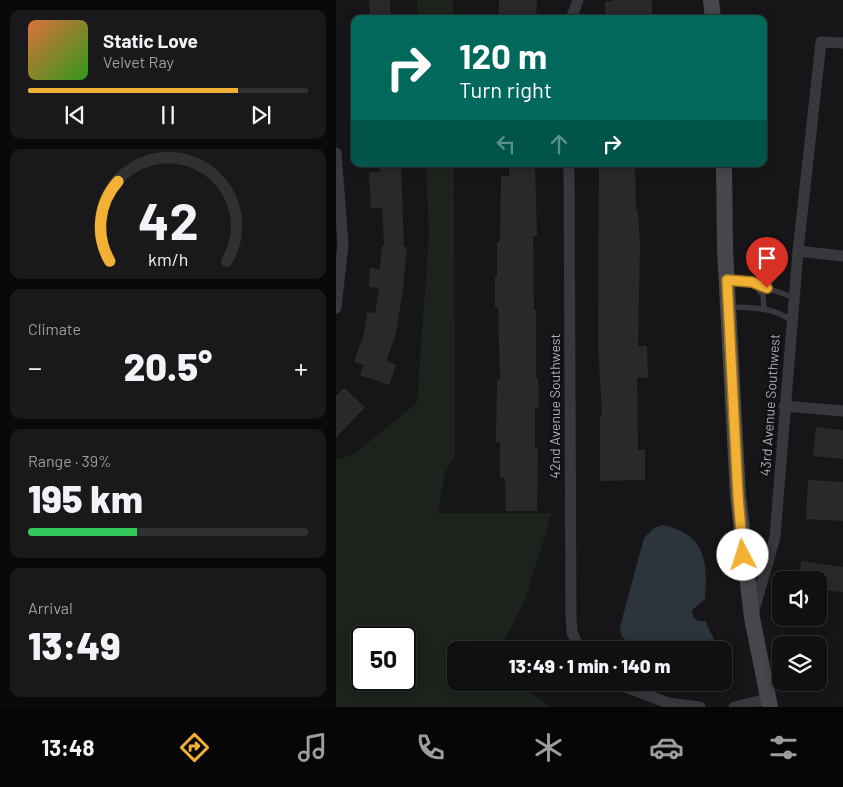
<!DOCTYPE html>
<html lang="en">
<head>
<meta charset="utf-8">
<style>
	body { margin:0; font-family:Barlow,sans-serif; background:#19191b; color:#f1f3f6; height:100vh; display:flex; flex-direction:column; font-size:19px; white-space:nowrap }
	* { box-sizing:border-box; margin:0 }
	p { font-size:16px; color:#9c9d9f }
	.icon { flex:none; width:28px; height:28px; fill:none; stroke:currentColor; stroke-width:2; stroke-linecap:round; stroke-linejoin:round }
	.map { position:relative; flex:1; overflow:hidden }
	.details { display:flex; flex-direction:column; gap:10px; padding:10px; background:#09090a; width:336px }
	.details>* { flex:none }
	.guide { position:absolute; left:15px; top:15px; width:416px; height:152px; border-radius:10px; box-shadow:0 2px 12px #0003,0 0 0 1px #303032; background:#00695c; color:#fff; overflow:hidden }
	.tools { position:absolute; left:436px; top:571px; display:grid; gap:10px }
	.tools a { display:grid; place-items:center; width:55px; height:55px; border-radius:10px; background:#101012; box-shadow:0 2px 12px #0003,0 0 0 1px #303032; font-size:25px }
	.speed { position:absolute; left:15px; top:626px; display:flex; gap:10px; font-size:25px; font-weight:700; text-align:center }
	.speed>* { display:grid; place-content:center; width:65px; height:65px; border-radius:50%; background:#101012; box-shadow:0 2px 12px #0003,0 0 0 1px #303032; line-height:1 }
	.speed .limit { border:2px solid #111; border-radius:8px; background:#fff; color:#111 }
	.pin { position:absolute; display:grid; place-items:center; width:42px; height:42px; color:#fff; margin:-51px -21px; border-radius:50% 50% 50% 0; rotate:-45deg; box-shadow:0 0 5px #0007 }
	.pin .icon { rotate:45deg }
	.me { position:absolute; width:55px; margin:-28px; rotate:355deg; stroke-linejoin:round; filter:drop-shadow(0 0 4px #0008) }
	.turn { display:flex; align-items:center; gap:18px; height:105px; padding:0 25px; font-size:22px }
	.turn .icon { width:65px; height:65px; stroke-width:2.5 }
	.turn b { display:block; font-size:35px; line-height:42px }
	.lanes { display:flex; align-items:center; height:48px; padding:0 25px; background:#0003; justify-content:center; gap:25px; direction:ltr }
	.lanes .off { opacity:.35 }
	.big { font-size:38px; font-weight:800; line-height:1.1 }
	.details .tile { flex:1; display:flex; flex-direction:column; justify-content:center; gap:8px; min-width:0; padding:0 18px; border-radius:10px; background:#19191b }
	.details .dial { align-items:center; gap:0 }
	.dial svg { height:130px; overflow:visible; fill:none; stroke:#303032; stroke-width:7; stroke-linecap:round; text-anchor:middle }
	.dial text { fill:#f1f3f6; stroke:none }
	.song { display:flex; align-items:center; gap:15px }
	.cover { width:60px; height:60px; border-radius:8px; background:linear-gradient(135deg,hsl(20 70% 55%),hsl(110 70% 35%)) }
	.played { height:5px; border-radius:2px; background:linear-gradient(90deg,#f2b134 75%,#303032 75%) }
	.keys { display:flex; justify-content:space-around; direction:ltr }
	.heat { display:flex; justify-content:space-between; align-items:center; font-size:28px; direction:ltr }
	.charge { height:8px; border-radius:4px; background:linear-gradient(90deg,#34c759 39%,#303032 0) }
	.trip { position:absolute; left:111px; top:641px; width:285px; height:50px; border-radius:10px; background:#101012; box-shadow:0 2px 12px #0003,0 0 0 1px #303032; font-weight:800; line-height:50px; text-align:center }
	.tab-bar { display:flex; height:80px; justify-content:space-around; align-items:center; background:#060607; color:#9c9d9f }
	.tab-bar .icon { width:35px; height:35px }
	.tab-bar .active { color:#f2b134 }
	.tab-bar b { font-size:22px; color:#f1f3f6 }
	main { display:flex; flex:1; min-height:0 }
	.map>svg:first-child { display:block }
</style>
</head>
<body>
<main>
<section class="details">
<div class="tile">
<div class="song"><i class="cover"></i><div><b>Static Love</b><p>Velvet Ray</p></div></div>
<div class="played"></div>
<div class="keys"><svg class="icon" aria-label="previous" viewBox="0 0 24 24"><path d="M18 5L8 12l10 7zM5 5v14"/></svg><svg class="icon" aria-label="pause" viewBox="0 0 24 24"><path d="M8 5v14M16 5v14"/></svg><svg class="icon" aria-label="next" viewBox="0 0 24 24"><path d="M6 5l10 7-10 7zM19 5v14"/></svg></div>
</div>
<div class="tile dial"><svg viewBox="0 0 100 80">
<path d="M14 69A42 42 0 1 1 86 69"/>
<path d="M14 69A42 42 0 0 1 19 20" stroke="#f2b134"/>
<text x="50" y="56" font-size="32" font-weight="700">42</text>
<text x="50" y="72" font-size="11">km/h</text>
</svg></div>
<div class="tile"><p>Climate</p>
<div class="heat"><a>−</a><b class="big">20.5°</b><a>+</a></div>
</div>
<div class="tile"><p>Range · 39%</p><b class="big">195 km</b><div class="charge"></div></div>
<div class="tile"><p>Arrival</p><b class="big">13:49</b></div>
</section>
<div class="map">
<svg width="507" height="707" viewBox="0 0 507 707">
	<rect width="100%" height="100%" fill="#161618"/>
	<path fill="#1c231d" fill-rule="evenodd" d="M81 0H117V19H82Z
		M90 164H118L119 456 109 473 102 513H216L189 600 168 641 171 650H120V682L186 683 188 688 216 707H0V459L18 454 81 403 93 235ZM26 638H69V680H26Z"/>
	<path fill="#2c353c" d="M326 525C369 534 372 559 369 599L356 610 357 617 362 621H369L383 650H298L285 635 284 627 308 538 318 528Z"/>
	<path fill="#29292c" d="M33 0H54L55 19H34Z
		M163 0H201L200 19H163Z
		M280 0H316V19H269V2Z
		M43 164H65L68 247H71L67 290 59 337 50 361 60 365 53 385 24 375 28 365 18 362 28 334 31 312 39 313 43 288 33 287 34 268 44 269 46 245H48L46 208H35L33 172H44Z
		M173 164H199L201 236H197L198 310H200V378H202L203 408H199V448H202L201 511H170L169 478H164V442H160L161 379H164L162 307H159V277H161V242H164L165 176H173Z
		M263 164H299L300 210H302L304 246 302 346H311L312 378H301L302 450H309V480L264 481V416H266L262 345Z
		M8 388 29 407 0 438V396Z
		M480 427 507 430V459L477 456Z
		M472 480 507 482V521L470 519Z
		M465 561 507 567V592L482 590V580H463Z"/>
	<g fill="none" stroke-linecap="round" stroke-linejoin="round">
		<path stroke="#37383d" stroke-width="5.5" d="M393 280 416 282 427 295 428 308
			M418 284 457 297
			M394 307C418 308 435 307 455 320"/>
		<path stroke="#37383d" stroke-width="11" d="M235 19 242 0
			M0 153 7 244 0 308
			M233 164 235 617 236 632 244 650
			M462 251 507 256
			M448 406 507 411
			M418 610 439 537 462 251 485 42 507 43
			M277 682 332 703 364 707
			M398 707 431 699"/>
		<path stroke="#45474d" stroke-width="16" d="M375 0 377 19
			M388 164 389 249 402 496 416 618 434 707"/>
	</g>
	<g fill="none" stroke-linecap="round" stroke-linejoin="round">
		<g stroke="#9d7322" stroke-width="12">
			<path id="route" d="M407 555 402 496 391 280 416 282 431 288"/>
		</g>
		<use href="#route" stroke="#f2b134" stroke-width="9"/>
	</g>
	<g text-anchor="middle" stroke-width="5" stroke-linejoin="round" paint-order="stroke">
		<g font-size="14" fill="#a8adb8" stroke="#111113">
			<text transform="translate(434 405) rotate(-86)" y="5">43rd Avenue Southwest</text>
			<text transform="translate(219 406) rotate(-90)" y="5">42nd Avenue Southwest</text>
		</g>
	</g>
</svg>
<div class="tools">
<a><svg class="icon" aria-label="sound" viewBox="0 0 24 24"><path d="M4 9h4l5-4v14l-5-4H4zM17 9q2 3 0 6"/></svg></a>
<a><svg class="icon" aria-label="layers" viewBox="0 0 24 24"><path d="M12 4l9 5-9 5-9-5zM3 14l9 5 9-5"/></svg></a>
</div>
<div class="speed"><div class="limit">50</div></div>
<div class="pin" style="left:431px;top:288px;background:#d93025"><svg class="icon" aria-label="arrive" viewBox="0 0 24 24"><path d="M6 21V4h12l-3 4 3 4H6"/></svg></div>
<svg class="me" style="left:407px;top:555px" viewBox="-20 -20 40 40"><circle r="19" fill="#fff"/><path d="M0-13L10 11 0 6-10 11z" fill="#f2b134"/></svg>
<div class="trip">13:49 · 1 min · 140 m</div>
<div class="guide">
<div class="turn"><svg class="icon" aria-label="right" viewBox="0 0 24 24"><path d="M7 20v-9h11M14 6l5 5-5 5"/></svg><div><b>120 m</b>Turn right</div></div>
<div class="lanes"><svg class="icon off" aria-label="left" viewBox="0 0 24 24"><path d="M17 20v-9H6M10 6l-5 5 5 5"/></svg><svg class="icon off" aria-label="ahead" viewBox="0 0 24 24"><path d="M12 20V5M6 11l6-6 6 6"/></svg><svg class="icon" aria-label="right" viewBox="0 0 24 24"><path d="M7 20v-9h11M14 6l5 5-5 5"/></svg></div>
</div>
</div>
</main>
<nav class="tab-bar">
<b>13:48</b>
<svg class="icon active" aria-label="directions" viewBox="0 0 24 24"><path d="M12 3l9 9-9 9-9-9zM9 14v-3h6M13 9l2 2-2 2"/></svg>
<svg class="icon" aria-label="music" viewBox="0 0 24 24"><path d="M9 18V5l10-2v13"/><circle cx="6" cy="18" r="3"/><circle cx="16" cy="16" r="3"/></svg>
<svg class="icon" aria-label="phone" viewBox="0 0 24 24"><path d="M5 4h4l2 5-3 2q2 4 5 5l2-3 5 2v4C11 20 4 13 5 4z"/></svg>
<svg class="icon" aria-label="climate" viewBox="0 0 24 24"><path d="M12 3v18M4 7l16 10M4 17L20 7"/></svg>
<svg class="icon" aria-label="car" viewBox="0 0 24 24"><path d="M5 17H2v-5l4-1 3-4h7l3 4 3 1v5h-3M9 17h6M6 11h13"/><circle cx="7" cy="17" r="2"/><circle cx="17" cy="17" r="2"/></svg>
<svg class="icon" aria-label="filters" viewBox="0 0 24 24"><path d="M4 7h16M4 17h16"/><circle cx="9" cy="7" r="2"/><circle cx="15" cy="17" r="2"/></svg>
</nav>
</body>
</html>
